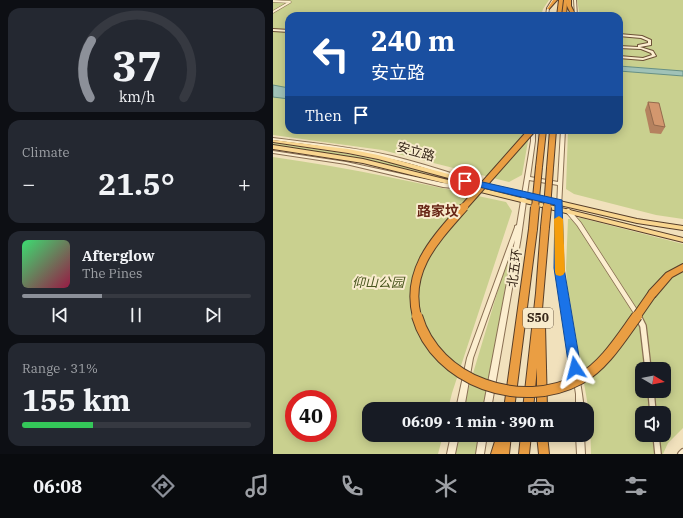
<!DOCTYPE html>
<html lang="en">
<head>
<meta charset="utf-8">
<style>
	body { margin:0; font-family:"IBM Plex Serif","Noto Sans SC",serif; background:#242831; color:#f1f3f6; height:100vh; display:flex; flex-direction:column; font-size:15px; white-space:nowrap }
	* { box-sizing:border-box; margin:0 }
	p { font-size:13px; color:#9ea1a6 }
	.icon { flex:none; width:22px; height:22px; fill:none; stroke:currentColor; stroke-width:2; stroke-linecap:round; stroke-linejoin:round }
	.map { position:relative; flex:1; overflow:hidden }
	.details { display:flex; flex-direction:column; gap:8px; padding:8px; background:#0d0f14; width:273px }
	.details>* { flex:none }
	.banner { position:absolute; left:12px; top:12px; width:338px; height:122px; border-radius:12px; box-shadow:0 2px 10px #0003; background:#1a4fa0; color:#fff; overflow:hidden }
	.needle { width:26px; rotate:100deg }
	.buttons { position:absolute; left:362px; top:362px; display:grid; gap:8px }
	.buttons a { display:grid; place-items:center; width:36px; height:36px; border-radius:8px; background:#171b24; box-shadow:0 2px 10px #0003; font-size:20px }
	.speed { position:absolute; left:12px; top:390px; display:flex; gap:8px; font-size:20px; font-weight:700; text-align:center }
	.speed>* { display:grid; place-content:center; width:52px; height:52px; border-radius:50%; background:#171b24; box-shadow:0 2px 10px #0003; line-height:1 }
	.speed .limit { border:6px solid #d22; background:#fff; color:#111 }
	.pin { position:absolute; display:grid; place-items:center; width:34px; height:34px; color:#fff; margin:-17px; border:2px solid #fff; border-radius:50%; box-shadow:0 1px 4px #0007 }
	.me { position:absolute; width:44px; margin:-22px; rotate:351deg; stroke-linejoin:round; filter:drop-shadow(0 0 3px #0008) }
	.turn { display:flex; align-items:center; gap:14px; height:84px; padding:0 20px; font-size:18px }
	.turn .icon { width:52px; height:52px; stroke-width:2.5 }
	.turn b { display:block; font-size:28px; line-height:34px }
	.then { display:flex; align-items:center; height:38px; padding:0 20px; background:#0003; gap:8px; font-size:15px }
	.big { font-size:30px; font-weight:700; line-height:1.1 }
	.details .tile { flex:1; display:flex; flex-direction:column; justify-content:center; gap:6px; min-width:0; padding:0 14px; border-radius:12px; background:#242831 }
	.details .dial { align-items:center; gap:0 }
	.dial svg { height:104px; overflow:visible; fill:none; stroke:#363941; stroke-width:7; stroke-linecap:round; text-anchor:middle }
	.dial text { fill:#f1f3f6; stroke:none }
	.song { display:flex; align-items:center; gap:12px }
	.cover { width:48px; height:48px; border-radius:6px; background:linear-gradient(135deg,hsl(140 70% 55%),hsl(340 70% 35%)) }
	.played { height:4px; border-radius:2px; background:linear-gradient(90deg,#8c9099 35%,#363941 35%) }
	.keys { display:flex; justify-content:space-around; direction:ltr }
	.heat { display:flex; justify-content:space-between; align-items:center; font-size:22px; direction:ltr }
	.charge { height:6px; border-radius:3px; background:linear-gradient(90deg,#34c759 31%,#363941 0) }
	.trip { position:absolute; left:89px; top:402px; width:232px; height:40px; border-radius:12px; background:#171b24; box-shadow:0 2px 10px #0003; font-weight:700; line-height:40px; text-align:center }
	.tabs { display:flex; height:64px; justify-content:space-around; align-items:center; background:#090b0e; color:#9ea1a6 }
	.tabs .icon { width:28px; height:28px }
	.tabs .active { color:#8c9099 }
	.tabs b { font-size:18px; color:#f1f3f6 }
	main { display:flex; flex:1; min-height:0 }
	.map>svg:first-child { display:block }
</style>
</head>
<body>
<main>
<section class="details">
<div class="tile dial"><svg viewBox="0 0 100 80">
<path d="M14 69A42 42 0 1 1 86 69"/>
<path d="M14 69A42 42 0 0 1 15 25" stroke="#8c9099"/>
<text x="50" y="56" font-size="32" font-weight="700">37</text>
<text x="50" y="72" font-size="11">km/h</text>
</svg></div>
<div class="tile"><p>Climate</p>
<div class="heat"><a>−</a><b class="big">21.5°</b><a>+</a></div>
</div>
<div class="tile">
<div class="song"><i class="cover"></i><div><b>Afterglow</b><p>The Pines</p></div></div>
<div class="played"></div>
<div class="keys"><svg class="icon" aria-label="previous" viewBox="0 0 24 24"><path d="M18 5L8 12l10 7zM5 5v14"/></svg><svg class="icon" aria-label="pause" viewBox="0 0 24 24"><path d="M8 5v14M16 5v14"/></svg><svg class="icon" aria-label="next" viewBox="0 0 24 24"><path d="M6 5l10 7-10 7zM19 5v14"/></svg></div>
</div>
<div class="tile"><p>Range · 31%</p><b class="big">155 km</b><div class="charge"></div></div>
</section>
<div class="map">
<svg width="410" height="454" viewBox="0 0 410 454">
	<rect width="100%" height="100%" fill="#f1e1bc"/>
	<path fill="#c9d08f" fill-rule="evenodd" d="M0 0H276L270 9 268 16H16V130H257L249 175 236 182 109 150 0 135Z
		M304 0H410V219L383 215 301 194 293 189 295 130H346V16H307Z
		M0 143C55 150 107 158 161 175L102 162 0 147Z
		M0 157C79 168 155 185 233 202L239 211 179 393 175 409H96V435H170L165 454H0ZM21 399H55V433H21Z
		M308 218 410 244V428L395 443 390 454H318L317 418 294 284 293 268 295 219ZM369 369H391V391H369ZM369 413H391V435H369Z
		M234 260H237L211 409H191L195 390Z
		M186 435H207L203 454H182Z"/>
	<path fill="#a0c2b7" stroke="#679085" d="M346 66 410 71V76L346 71Z
		M0 85 16 88V99L0 97Z"/>
	<g fill="none" stroke-linecap="round" stroke-linejoin="round">
		<g stroke="#8a7054" stroke-width="3">
			<path id="minor-far2" d="M0 1 17 2 0 12"/>
		</g>
		<g stroke="#8a7054" stroke-width="6">
			<path id="minor-far1" d="M295 211 306 224 366 317"/>
		</g>
		<g stroke="#8a7054" stroke-width="8">
			<path id="minor" d="M365 316 370 326 375 369
				M378 391 380 413
				M383 435 385 454
				M408 454 410 452"/>
		</g>
		<g stroke="#8a7054" stroke-width="2">
			<path id="tertiary" d="M279 0H281L276 8 275 16H273L274 8Z
				M301 0H303L304 16H302Z
				M258 130H262V141L257 177 285 182 288 130H292L288 208 289 268 309 394 311 409H303V394L283 268 284 208 285 185 256 180 248 237 218 409H210L242 240 200 358 191 409H183L194 358 242 227V226L244 225 258 141Z
				M0 138C40 143 80 147 119 156 143 162 166 169 190 177V178L188 180C165 172 142 164 118 159 79 150 39 145 0 140Z
				M0 151 73 162 170 183 190 185 192 187 190 189 170 187 73 164 0 153Z
				M178 435H186L182 454H174Z
				M206 435H214L211 454H203Z
				M303 435H311L312 454H304Z"/>
		</g>
		<g stroke="#6c5137" stroke-width="2">
			<path id="secondary" d="M0 29 16 30V32L0 31Z
				M346 34 369 36 378 40V45L367 47 380 51 383 56 370 60 346 58V56L370 58 379 55 378 53 368 49 346 48V46L365 47V45L375 43V41L368 38 346 36Z"/>
		</g>
		<g stroke="#573e29" stroke-width="2">
			<path id="primary" d="M0 140 75 149 105 155 205 182 364 219 410 226V230L364 223 205 186 105 159 75 153 0 142Z
				M0 145 90 159 410 238V242L90 163 0 149Z"/>
		</g>
		<g stroke="#573e29" stroke-width="2">
			<path id="motorway" d="M280 0H284L276 9H274Z
				M286 0H290L288 16H284Z
				M291 0H298V6L303 16H299L294 6V3L293 16H289Z
				M267 130H273L269 167 266 169 263 167Z
				M277 130H283L280 168 277 170 274 168Z
				M272 224 274 225 276 227 268 321 271 322 272 325 274 409H264V368L260 409H250L263 293 268 227 270 225Z
				M260 226 262 227 264 229 241 409H231L256 229 258 227Z
				M410 264V271L399 277 382 297 379 298 376 297 375 294 376 291 393 273Z
				M224 435H238L236 454H218Z
				M248 435H258L256 454H246Z
				M264 435H274L276 454H266Z"/>
		</g>
		<use href="#minor-far2" stroke="#fceecf" stroke-width="2"/>
		<use href="#minor-far1" stroke="#fceecf" stroke-width="4.5"/>
		<use href="#minor" stroke="#fceecf" stroke-width="5.5"/>
		<use href="#tertiary" fill="#fceecf" fill-rule="evenodd"/>
		<use href="#secondary" fill="#fceecf" fill-rule="evenodd"/>
		<use href="#primary" fill="#f9d68f" fill-rule="evenodd"/>
		<use href="#motorway" fill="#ea9e43" fill-rule="evenodd"/>
		<g stroke="#573e29" stroke-width="8" stroke-linecap="butt">
			<path id="motorway-bridge-far2" d="M190 208 259 130
				M262 208 266 167
				M274 208 277 168"/>
		</g>
		<g stroke="#573e29" stroke-width="10" stroke-linecap="butt">
			<path id="motorway-bridge-far1" d="M272 227 274 207
				M260 229 262 207
				M144 317C132 270 162 240 191 207
				M363 317 379 294"/>
		</g>
		<g stroke="#573e29" stroke-width="12" stroke-linecap="butt">
			<path id="motorway-bridge" d="M144 316C163 382 249 411 307 379 331 366 348 338 364 316"/>
		</g>
		<use href="#motorway-bridge-far2" stroke="#ea9e43" stroke-width="6"/>
		<use href="#motorway-bridge-far1" stroke="#ea9e43" stroke-width="8"/>
		<use href="#motorway-bridge" stroke="#ea9e43" stroke-width="10"/>
	</g>
	<path fill="#b5825f" d="M375 102 392 127 388 134 377 133 372 110Z"/>
	<path fill="#d3976e" stroke="#946a4d" d="M375 102 386 103 392 127 381 125Z"/>
	<path fill="#1a73e8" stroke="#114b97" d="M192 178 289 200 291 268 308 368 307 372 302 374 298 372 296 368 281 268 282 205 189 183 188 181Z"/>
	<path fill="#f59e0b" d="M286 216 290 219 292 272 290 275 287 276 283 275 282 272 281 219Z"/>
	<g text-anchor="middle" stroke-width="4" stroke-linejoin="round" paint-order="stroke">
		<rect fill="#f8ebcc" stroke="#72624f" stroke-width="1" x="250" y="308" width="30" height="20" rx="3"/>
		<g font-size="12" font-weight="bold" fill="#38281a">
			<text x="265" y="322">S50</text>
		</g>
		<g font-size="13" fill="#38281a" stroke="#f8ebcc">
			<text transform="translate(143 151) rotate(16)" y="5">安立路</text>
			<text transform="translate(241 268) rotate(-82)" y="5">北五环</text>
		</g>
		<g font-size="13" font-style="italic" fill="#49561f" stroke="#f8ebcc">
			<text x="105" y="287">仰山公园</text>
		</g>
		<g font-size="14" font-weight="bold" fill="#682616" stroke="#f8ebcc">
			<text x="165" y="216">路家坟</text>
		</g>
	</g>
</svg>
<div class="buttons">
<a><svg class="needle" viewBox="-14 -14 28 28"><path d="M0-13l5 13h-10z" fill="#e53935"/><path d="M0 13l5-13h-10z" fill="#9ea1a6"/></svg></a>
<a><svg class="icon" aria-label="sound" viewBox="0 0 24 24"><path d="M4 9h4l5-4v14l-5-4H4zM17 9q2 3 0 6"/></svg></a>
</div>
<div class="speed"><div class="limit">40</div></div>
<div class="pin" style="left:192px;top:181px;background:#d93025"><svg class="icon" aria-label="arrive" viewBox="0 0 24 24"><path d="M6 21V4h12l-3 4 3 4H6"/></svg></div>
<svg class="me" style="left:302px;top:368px" viewBox="-20 -20 40 40"><path d="M0-17L14 15 0 8-14 15z" fill="#1a73e8" stroke="#fff" stroke-width="4"/></svg>
<div class="trip">06:09 · 1 min · 390 m</div>
<div class="banner">
<div class="turn"><svg class="icon" aria-label="left" viewBox="0 0 24 24"><path d="M17 20v-9H6M10 6l-5 5 5 5"/></svg><div><b>240 m</b>安立路</div></div>
<div class="then">Then<svg class="icon" aria-label="arrive" viewBox="0 0 24 24"><path d="M6 21V4h12l-3 4 3 4H6"/></svg></div>
</div>
</div>
</main>
<nav class="tabs">
<b>06:08</b>
<svg class="icon active" aria-label="directions" viewBox="0 0 24 24"><path d="M12 3l9 9-9 9-9-9zM9 14v-3h6M13 9l2 2-2 2"/></svg>
<svg class="icon" aria-label="music" viewBox="0 0 24 24"><path d="M9 18V5l10-2v13"/><circle cx="6" cy="18" r="3"/><circle cx="16" cy="16" r="3"/></svg>
<svg class="icon" aria-label="phone" viewBox="0 0 24 24"><path d="M5 4h4l2 5-3 2q2 4 5 5l2-3 5 2v4C11 20 4 13 5 4z"/></svg>
<svg class="icon" aria-label="climate" viewBox="0 0 24 24"><path d="M12 3v18M4 7l16 10M4 17L20 7"/></svg>
<svg class="icon" aria-label="car" viewBox="0 0 24 24"><path d="M5 17H2v-5l4-1 3-4h7l3 4 3 1v5h-3M9 17h6M6 11h13"/><circle cx="7" cy="17" r="2"/><circle cx="17" cy="17" r="2"/></svg>
<svg class="icon" aria-label="filters" viewBox="0 0 24 24"><path d="M4 7h16M4 17h16"/><circle cx="9" cy="7" r="2"/><circle cx="15" cy="17" r="2"/></svg>
</nav>
</body>
</html>
